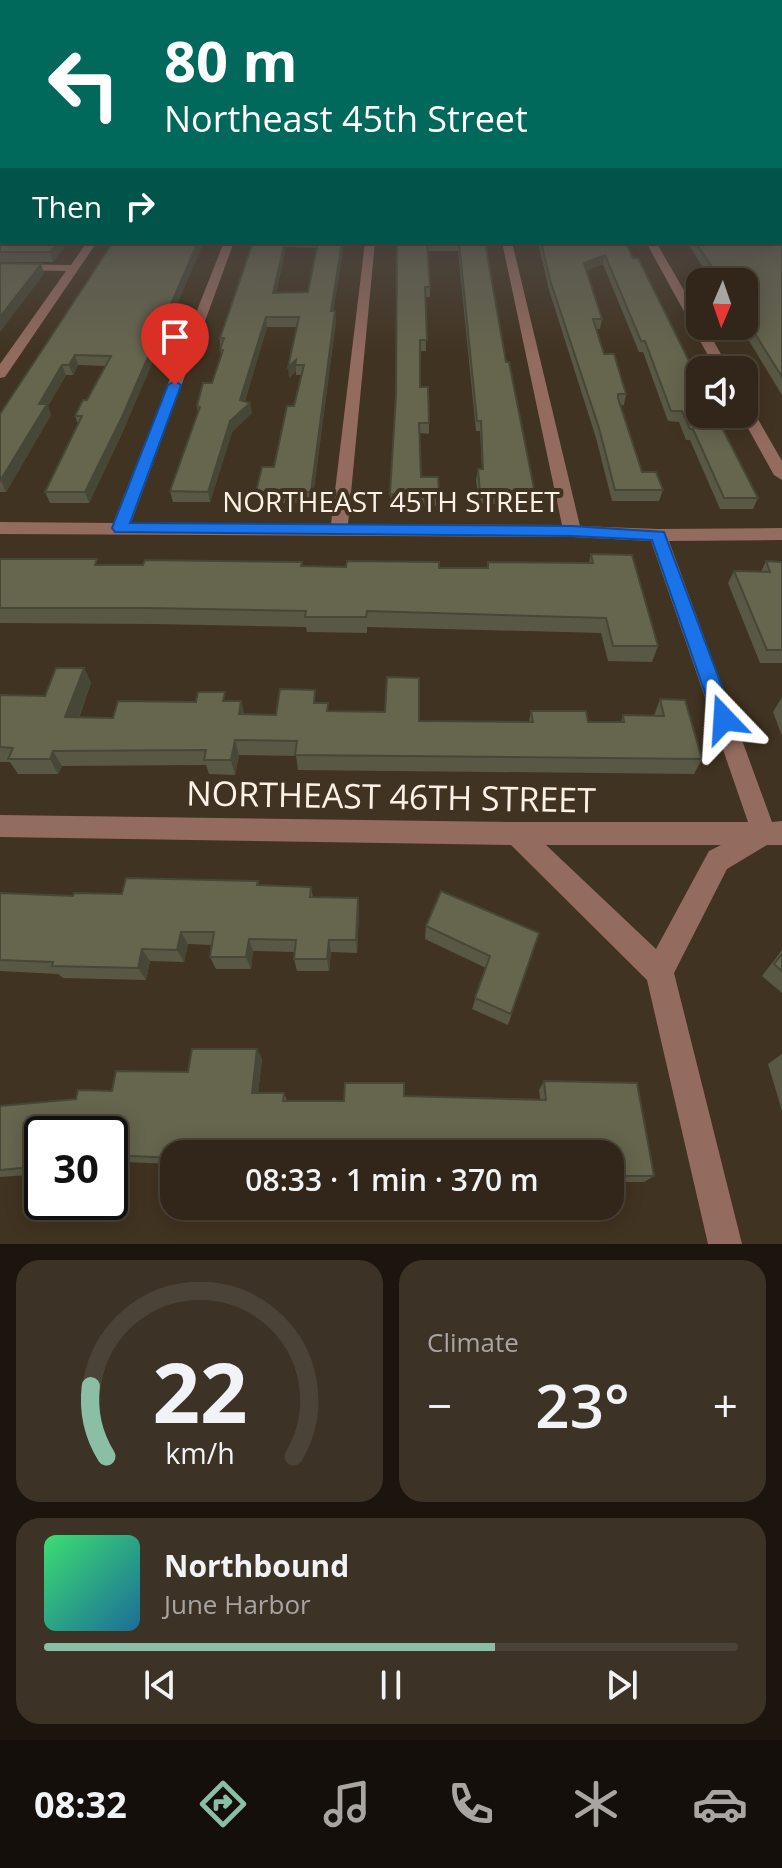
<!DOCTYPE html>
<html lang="en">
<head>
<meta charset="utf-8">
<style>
	body { margin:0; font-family:"Open Sans",sans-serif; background:#3d3226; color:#f1f3f6; height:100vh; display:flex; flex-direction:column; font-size:30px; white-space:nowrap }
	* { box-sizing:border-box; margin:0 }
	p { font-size:26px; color:#a8a5a2 }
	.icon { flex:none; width:44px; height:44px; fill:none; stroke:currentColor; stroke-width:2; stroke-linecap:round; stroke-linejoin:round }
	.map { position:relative; height:1244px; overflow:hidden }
	.sheet { display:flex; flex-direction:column; gap:16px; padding:16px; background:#1b150e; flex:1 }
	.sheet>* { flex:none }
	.hud { position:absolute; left:0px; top:0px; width:782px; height:244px; box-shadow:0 4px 20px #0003,0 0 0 2px #4c4338; background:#00695c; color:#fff; overflow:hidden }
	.needle { width:52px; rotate:182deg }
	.fabs { position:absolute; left:686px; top:268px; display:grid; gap:16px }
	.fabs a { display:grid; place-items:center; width:72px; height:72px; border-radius:16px; background:#312619; box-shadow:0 4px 20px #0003,0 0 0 2px #4c4338; font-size:40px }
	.speed { position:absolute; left:24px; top:1116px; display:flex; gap:16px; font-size:40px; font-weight:700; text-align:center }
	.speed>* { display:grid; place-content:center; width:104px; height:104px; border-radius:50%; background:#312619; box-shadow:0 4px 20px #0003,0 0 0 2px #4c4338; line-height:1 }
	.speed .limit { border:4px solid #111; border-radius:12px; background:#fff; color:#111 }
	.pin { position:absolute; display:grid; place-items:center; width:68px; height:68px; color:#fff; margin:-82px -34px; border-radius:50% 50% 50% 0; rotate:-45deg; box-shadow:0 0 8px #0007 }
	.pin .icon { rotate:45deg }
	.me { position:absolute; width:88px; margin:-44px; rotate:340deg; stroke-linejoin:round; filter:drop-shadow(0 0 6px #0008) }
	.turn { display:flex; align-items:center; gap:28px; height:168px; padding:0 32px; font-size:36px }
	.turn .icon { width:104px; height:104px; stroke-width:2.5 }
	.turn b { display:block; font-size:56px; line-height:68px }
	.then { display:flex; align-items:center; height:76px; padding:0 32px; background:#0003; gap:16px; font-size:30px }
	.big { font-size:60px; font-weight:600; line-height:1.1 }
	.sheet .tile { flex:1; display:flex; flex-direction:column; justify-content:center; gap:12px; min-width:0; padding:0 28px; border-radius:24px; background:#3d3226 }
	.sheet .dial { align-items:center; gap:0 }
	.dial svg { height:208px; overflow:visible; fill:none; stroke:#4c4338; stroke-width:7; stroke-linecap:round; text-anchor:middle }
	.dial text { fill:#f1f3f6; stroke:none }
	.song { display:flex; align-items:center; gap:24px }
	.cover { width:96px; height:96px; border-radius:12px; background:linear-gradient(135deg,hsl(140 70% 55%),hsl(200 70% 35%)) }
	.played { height:8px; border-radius:4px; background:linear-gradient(90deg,#8abfa5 65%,#4c4338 65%) }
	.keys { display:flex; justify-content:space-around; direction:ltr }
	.heat { display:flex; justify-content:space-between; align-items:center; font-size:44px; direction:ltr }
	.sheet .tiles { flex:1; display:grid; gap:16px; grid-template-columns:1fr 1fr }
	.tile:last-child { grid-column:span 2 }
	.trip { position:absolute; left:160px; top:1140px; width:464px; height:80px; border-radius:24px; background:#312619; box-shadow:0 4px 20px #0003,0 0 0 2px #4c4338; font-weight:600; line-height:80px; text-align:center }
	.tab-bar { display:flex; height:128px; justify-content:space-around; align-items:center; background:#140f0a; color:#a8a5a2 }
	.tab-bar .icon { width:56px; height:56px }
	.tab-bar .active { color:#8abfa5 }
	.tab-bar b { font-size:36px; color:#f1f3f6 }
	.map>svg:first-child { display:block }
</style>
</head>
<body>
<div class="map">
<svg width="782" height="1244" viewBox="0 0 782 1244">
	<rect width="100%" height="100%" fill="#413321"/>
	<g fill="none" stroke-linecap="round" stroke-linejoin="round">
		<path fill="#946b5f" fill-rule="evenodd" d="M780 230H782V236H780Z
			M87 242H97L5 377 0 378V364L66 271 0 270V264L71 265Z
			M224 242H234L131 523 331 524 365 242H375L348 524 562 525 502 242H512L580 526 658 529 782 528V540L669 541 772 822 782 821V845H767L727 869 674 973 742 1244H708L647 980 511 845 0 837V815L517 822H748L651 541 572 537 0 534V522L113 523ZM546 845H721L709 851 656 949Z
			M646 242H656L700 318V326H705L730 370H716Z
			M744 403 751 407 782 461V480L774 475 740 414H744Z"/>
	</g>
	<path fill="#585844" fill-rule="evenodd" d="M0 183H2V242H68L53 262H0V202L1 201H0Z
		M782 239V395L740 326H744V282H712L687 242H780Z
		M113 242 125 427 89 503H50L45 492 78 424 75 416 87 400 105 366 78 365 73 375H66L48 406 51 415 6 492H0V414Z
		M253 242H344L333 311 336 321 312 503H258L256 492 274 467 294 406 302 375H296V371L289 378 297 327H267L245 401 252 413 232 432 210 502H173L170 491 198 413 197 406 212 383 221 356 220 338ZM286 247 317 248 308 292 276 293Z
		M395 242H488L487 252 506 362 535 494 533 505 479 504 476 480 478 469H482L480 431H476L458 251H428L430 287V297H425L426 351H420V387L429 423V434L420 433 421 477 439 495V506H390L396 395 397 248Z
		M538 242H626L633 258 758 498 753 509H720L690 440H686L679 422 668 421 643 352H639L603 264 586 271 602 319 600 329H596L604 354 626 394 624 405H620L642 472 663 490 659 501H612L596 438 549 290Z
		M591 554 658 646 652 662 608 661 601 633 367 627V633L307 632 306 627 154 624 0 623V559L99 565 487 568 488 562 589 563Z
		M766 561 782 562V663H760L728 583 734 571 761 572Z
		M84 668 91 683 79 718H113L227 701H241L244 714 276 715 317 703 329 711 419 721 529 722 531 711 588 722H621L623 715 654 716 660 699 702 759 694 774 298 770 296 756 239 755 235 775 209 774 206 765 62 766 58 774H18L10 762H0V695L45 696Z
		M782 697V736L773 712Z
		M258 881 259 885 311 887 313 897 359 911 357 953 331 952 329 971H297L294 959V952L253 951 251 969H216L210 957 212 945 188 944 184 962 150 961 146 980 63 978 58 974 0 971V893L73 896 122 894Z
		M426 926 539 933 508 1025 472 1009 486 968 425 939Z
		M782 950V993L762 976Z
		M257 1049 262 1059 258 1093H284L287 1101H344L404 1096 540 1099 539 1090 544 1081 654 1176 644 1182H610V1154H174V1164L123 1162 120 1177H110V1134H42V1174L0 1177V1106L76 1099 188 1072Z
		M782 1054V1111L768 1064Z"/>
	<path fill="#474737" d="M58 242H68L53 262 50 252Z
		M198 242H204L125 427 89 503 85 492Z
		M285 242H286V247L274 302 273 293Z
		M342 242H344L332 321 331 311Z
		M605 255 603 264 582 272 584 263Z
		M41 264 44 274 0 332V317Z
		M335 311 336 321 312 503 311 492Z
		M266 317 267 327 242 411 240 400Z
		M75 355 78 365 73 375 69 365Z
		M296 360V371L289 378 288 367Z
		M62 365 66 375 48 406 51 415 6 492 1 481 39 404Z
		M250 403 252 413 232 432 210 502 208 492 230 421Z
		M84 668 91 683 73 733 65 717Z
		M241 701 245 717 239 714Z
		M235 740 239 755 235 775 231 760Z
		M53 751 62 766 58 774 50 759Z
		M358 898 359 911 357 953 356 940Z
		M181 932 188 944 184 962 177 950Z
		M249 939 253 951 251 969 246 957Z
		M329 940 331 952 329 971 327 959Z
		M142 949 150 961 146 980 138 968Z
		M257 1049 262 1059 257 1102 252 1093Z
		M113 1155 123 1162 120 1177 110 1171Z"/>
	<path fill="#66664f" stroke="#474737" stroke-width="2" d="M0 183H2V242H58L50 252H0L1 192H0Z
		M780 236 782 239V377L744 316V282H722L695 242H780Z
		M113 242H198L122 417 85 492H45L82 416H75L83 400H87L111 356 75 355 69 365H62L39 404H47L0 481V414Z
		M253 242H285L273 293 308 292 318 242H342L331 311H335L311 492H256L262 467H274L287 406H294L304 365H295L296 360 288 367 299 317H266L240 400 250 403 230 421 208 492 170 491 200 407 197 406 203 383H212L223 350H220L224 338H220Z
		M397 242H427L430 287H425L427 340H420V387H428L429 423H419L421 477H438L439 495 390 494 396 395Z
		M442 242H488H485L506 362H509L535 494 480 493 478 469H483L481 421H477L459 242Z
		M541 242H626L633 258H638L700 383V414H715L758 498H724L693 429H690L682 411H671L645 341H641L605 255 584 263 602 319H593L604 354H614L626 394H618V398L642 472H656L663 490H615L599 428 550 280Z
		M0 263 41 264 0 317Z
		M591 554 632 555 658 646H613L606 618 367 611 366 617H305L306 611 149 608H0V559H97L95 565H143L145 560 302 562 301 566 346 567 347 561 439 562V568H488V562L593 563Z
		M766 561 782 562V650H767L734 571 770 572Z
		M56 668H84L65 717 113 718 118 701 196 702 198 692H225L223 701H241L239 714 276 715 280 689 315 690 314 703H328L327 711 385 712 387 677 419 678V721L533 722 531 711H586L588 722H624L623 715 664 716 660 699 685 700 702 759 295 755 297 741 235 740 231 760H204L206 750 53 751 50 759H8L13 748 0 747V695L45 696Z
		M126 878 258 881 257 885 311 887 310 897 358 898 356 940H329L327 959H294L296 940 249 939 246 957H210L214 932H181L177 950 142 949 138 968 52 966 53 962 0 960V893L73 896 74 893 122 894Z
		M441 891 539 933 511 1014 475 998 490 956 426 926Z
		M782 954V971L774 964Z
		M192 1049H257L252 1093H284L283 1101H344L345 1083H404V1096L546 1100 544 1081 637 1083 654 1176H610V1154H174V1158L113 1155 110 1168V1134H42V1166L0 1170V1106L76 1099 78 1090 112 1091 116 1071 188 1072Z"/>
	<linearGradient id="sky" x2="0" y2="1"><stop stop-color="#241c12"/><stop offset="0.51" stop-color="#54504e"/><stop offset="1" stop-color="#54504e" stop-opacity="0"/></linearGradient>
	<rect width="782" height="357" fill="url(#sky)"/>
	<path fill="#1a73e8" stroke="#114b97" stroke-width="2" d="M175 381 181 385 130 523 572 526 664 532 734 719 731 725 724 727 717 725 714 719 652 540 572 536 115 532 112 528 168 385Z"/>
	<g text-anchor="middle" stroke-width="8" stroke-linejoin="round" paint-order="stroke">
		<g font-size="28" fill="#fbf2e7" stroke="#413321">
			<text x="391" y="512">NORTHEAST 45TH STREET</text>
		</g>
		<g font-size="34" fill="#fbf2e7" stroke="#413321">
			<text transform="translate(391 797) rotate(1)" y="12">NORTHEAST 46TH STREET</text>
		</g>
	</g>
</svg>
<div class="fabs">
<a><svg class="needle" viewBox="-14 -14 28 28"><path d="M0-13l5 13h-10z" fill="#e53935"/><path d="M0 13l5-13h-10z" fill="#a8a5a2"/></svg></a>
<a><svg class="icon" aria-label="sound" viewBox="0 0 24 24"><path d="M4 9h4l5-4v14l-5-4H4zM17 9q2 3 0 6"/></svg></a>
</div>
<div class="speed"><div class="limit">30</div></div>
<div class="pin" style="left:175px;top:385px;background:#d93025"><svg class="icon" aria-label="arrive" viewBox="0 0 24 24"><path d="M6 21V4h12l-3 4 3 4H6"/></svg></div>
<svg class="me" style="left:724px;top:719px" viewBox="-20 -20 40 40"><path d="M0-17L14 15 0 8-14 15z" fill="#1a73e8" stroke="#fff" stroke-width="4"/></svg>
<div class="trip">08:33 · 1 min · 370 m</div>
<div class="hud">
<div class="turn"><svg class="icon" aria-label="left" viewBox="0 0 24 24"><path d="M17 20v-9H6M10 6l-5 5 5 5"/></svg><div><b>80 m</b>Northeast 45th Street</div></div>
<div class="then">Then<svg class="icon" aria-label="right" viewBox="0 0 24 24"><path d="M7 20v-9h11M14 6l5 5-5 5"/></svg></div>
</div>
</div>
<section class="sheet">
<div class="tiles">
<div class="tile dial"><svg viewBox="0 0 100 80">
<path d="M14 69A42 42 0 1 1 86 69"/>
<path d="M14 69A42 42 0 0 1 8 42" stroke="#8abfa5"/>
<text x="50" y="56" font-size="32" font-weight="700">22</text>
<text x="50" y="72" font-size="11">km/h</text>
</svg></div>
<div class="tile"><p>Climate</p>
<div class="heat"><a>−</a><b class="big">23°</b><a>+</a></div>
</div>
<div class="tile">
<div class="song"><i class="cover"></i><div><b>Northbound</b><p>June Harbor</p></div></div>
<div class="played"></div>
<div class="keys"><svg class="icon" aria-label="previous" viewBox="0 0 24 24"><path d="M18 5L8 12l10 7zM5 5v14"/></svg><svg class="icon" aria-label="pause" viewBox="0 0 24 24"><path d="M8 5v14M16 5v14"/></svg><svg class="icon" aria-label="next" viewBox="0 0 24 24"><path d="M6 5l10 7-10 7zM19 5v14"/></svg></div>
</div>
</div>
</section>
<nav class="tab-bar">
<b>08:32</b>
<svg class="icon active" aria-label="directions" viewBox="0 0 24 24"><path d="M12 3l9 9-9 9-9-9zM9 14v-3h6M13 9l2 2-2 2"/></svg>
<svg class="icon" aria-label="music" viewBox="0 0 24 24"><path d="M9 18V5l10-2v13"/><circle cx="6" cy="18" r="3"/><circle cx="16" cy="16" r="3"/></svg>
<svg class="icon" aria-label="phone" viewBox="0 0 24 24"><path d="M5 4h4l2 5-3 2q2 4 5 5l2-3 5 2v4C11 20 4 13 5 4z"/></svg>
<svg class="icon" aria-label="climate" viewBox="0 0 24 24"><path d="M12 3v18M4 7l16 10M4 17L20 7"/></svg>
<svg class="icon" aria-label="car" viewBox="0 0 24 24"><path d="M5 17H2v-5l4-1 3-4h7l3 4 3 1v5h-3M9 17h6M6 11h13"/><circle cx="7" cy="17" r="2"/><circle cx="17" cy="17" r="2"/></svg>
</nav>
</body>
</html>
